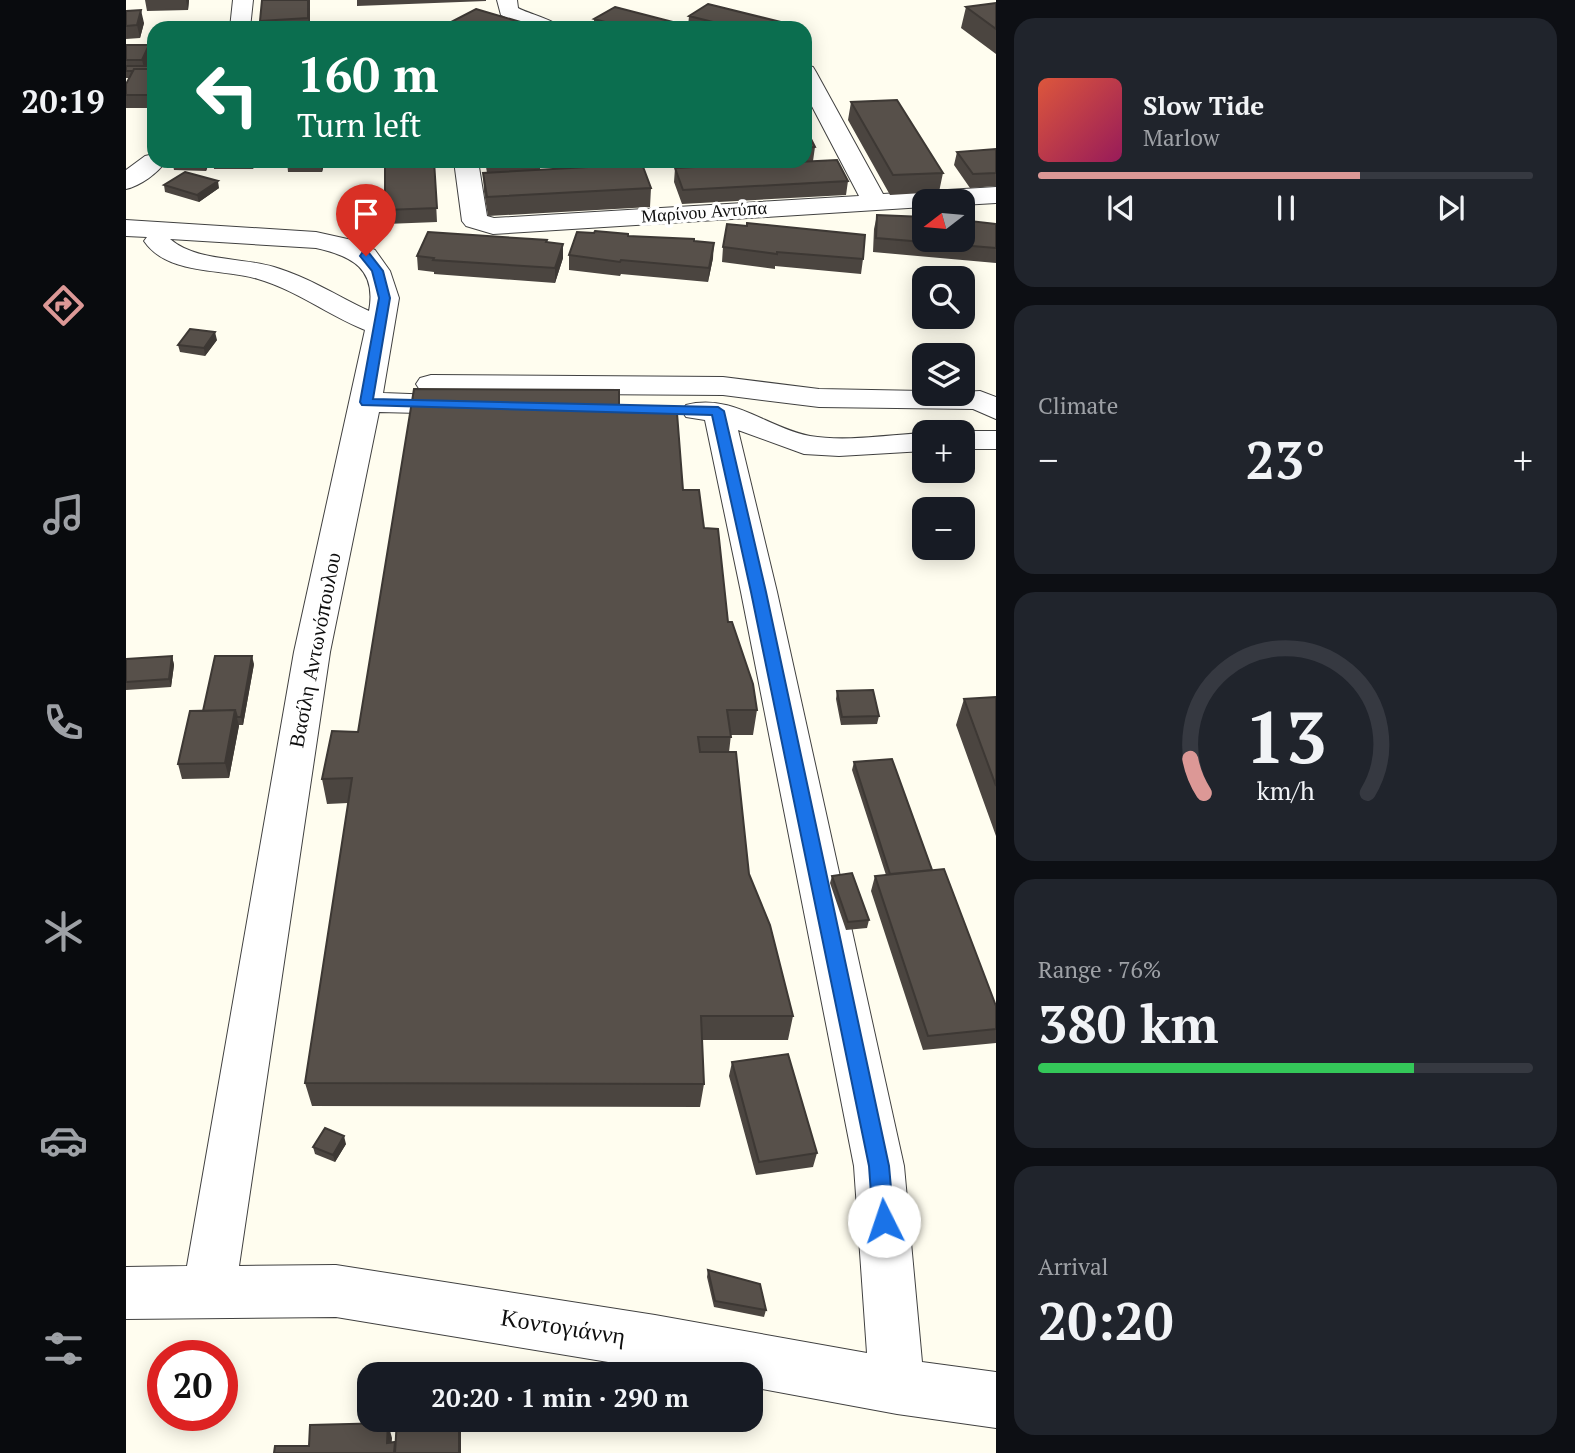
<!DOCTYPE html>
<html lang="en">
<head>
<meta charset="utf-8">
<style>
	body { margin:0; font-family:"PT Serif",serif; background:#20242c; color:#f1f3f6; height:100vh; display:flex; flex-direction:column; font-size:26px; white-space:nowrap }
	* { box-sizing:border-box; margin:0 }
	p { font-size:23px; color:#9ea1a6 }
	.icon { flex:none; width:38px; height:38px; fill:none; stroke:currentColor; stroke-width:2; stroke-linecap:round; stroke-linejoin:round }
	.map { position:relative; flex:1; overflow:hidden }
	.side { display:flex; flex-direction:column; gap:18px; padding:18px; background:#0d0f14; width:579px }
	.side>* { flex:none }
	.top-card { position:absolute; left:21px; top:21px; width:665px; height:147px; border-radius:21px; box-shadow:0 4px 18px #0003; background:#0b6e4f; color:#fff; overflow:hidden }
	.needle { width:46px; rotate:254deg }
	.controls { position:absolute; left:786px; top:189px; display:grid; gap:14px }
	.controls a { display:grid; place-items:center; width:63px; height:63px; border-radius:14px; background:#171b24; box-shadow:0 4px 18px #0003; font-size:35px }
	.speed { position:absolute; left:21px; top:1340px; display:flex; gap:14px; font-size:35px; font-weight:700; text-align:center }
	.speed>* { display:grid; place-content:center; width:91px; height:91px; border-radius:50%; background:#171b24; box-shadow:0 4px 18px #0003; line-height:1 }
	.speed .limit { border:10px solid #d22; background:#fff; color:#111 }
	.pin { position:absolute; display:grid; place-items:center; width:60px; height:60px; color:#fff; margin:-72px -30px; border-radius:50% 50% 50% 0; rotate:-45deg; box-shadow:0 0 7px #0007 }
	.pin .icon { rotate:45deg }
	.me { position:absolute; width:77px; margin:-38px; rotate:356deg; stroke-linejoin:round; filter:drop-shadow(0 0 5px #0008) }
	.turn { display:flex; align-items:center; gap:24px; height:147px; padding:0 35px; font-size:32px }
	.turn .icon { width:91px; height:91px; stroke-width:2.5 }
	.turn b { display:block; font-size:49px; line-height:60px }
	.big { font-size:52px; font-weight:800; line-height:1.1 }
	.side .card { flex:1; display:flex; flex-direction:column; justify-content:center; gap:10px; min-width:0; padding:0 24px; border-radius:21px; background:#20242c }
	.side .dial { align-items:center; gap:0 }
	.dial svg { height:182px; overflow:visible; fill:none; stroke:#363941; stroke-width:7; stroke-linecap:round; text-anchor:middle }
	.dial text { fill:#f1f3f6; stroke:none }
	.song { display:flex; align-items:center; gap:21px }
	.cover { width:84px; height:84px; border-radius:10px; background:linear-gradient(135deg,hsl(10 70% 55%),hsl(330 70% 35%)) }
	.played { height:7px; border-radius:4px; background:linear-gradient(90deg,#dc9896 65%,#363941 65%) }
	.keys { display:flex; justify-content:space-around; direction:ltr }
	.heat { display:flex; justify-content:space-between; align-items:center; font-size:38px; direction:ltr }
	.charge { height:10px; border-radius:5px; background:linear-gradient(90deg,#34c759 76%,#363941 0) }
	.trip { position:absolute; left:231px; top:1362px; width:406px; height:70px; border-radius:21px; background:#171b24; box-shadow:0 4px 18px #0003; font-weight:800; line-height:70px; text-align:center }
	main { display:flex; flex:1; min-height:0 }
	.tab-bar { display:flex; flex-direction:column; width:126px; justify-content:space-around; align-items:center; background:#090b0e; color:#9ea1a6 }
	.tab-bar .icon { width:49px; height:49px }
	.tab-bar .active { color:#dc9896 }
	.tab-bar b { font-size:32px; color:#f1f3f6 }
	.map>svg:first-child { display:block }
</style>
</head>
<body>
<main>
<nav class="tab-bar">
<b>20:19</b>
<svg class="icon active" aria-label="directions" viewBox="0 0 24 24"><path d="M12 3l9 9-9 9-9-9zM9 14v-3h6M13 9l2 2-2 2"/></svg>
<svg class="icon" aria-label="music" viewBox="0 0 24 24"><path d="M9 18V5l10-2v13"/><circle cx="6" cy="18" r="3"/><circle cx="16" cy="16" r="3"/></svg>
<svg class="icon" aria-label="phone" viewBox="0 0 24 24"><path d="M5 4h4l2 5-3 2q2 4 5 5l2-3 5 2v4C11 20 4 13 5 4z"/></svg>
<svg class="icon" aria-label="climate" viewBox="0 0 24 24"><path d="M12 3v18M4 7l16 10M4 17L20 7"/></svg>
<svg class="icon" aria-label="car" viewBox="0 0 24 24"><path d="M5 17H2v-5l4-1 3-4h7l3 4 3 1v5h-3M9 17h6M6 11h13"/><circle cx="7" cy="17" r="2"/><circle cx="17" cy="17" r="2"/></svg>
<svg class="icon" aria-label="filters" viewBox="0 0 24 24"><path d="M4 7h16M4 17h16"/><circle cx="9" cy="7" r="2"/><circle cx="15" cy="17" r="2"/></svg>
</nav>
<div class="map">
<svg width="870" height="1453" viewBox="0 0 870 1453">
	<rect width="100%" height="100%" fill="#fffdef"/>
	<path fill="#cdebb7" d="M425 161H526L528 166 428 173Z"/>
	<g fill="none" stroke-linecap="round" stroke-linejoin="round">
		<g stroke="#414141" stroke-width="2">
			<path id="minor" d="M107 0H127L124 28H104Z
				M371 0H391L392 8C403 14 429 20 435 28H403L375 15Z
				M679 65 687 67 690 72 757 194 870 187V203L836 205V201H798V207L367 234 340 226 336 221 328 161H352L361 216 368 218 733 196 679 93Z
				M28 154V161H40C32 173 14 186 0 189V170L19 156Z
				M0 220 190 232 226 240 249 250 264 271 273 298 257 393 336 396 347 399 351 405 347 411 336 414 253 412 204 652 113 1266 210 1265 529 1315 741 1353 728 1166 615 592 579 420 560 417 556 411 560 405C607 393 641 428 684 436 720 442 761 435 798 433V451L713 456 678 454 612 430 651 592 778 1166 796 1362 870 1372V1428L771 1414 625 1387V1374H555L210 1317 0 1319V1267L61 1266 168 652 239 330C202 315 170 290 132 279 96 268 42 276 18 241L21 237 0 236ZM44 239 190 248C226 256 251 269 243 311 211 296 182 277 148 267 115 257 71 262 44 239Z
				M305 375 597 377 693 389 798 391V394L854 391 870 397V419L847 409 693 407 597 395 305 393 294 390 290 384 294 378Z
				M836 431H870V449H836V432H829Z"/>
		</g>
		<use href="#minor" fill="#fff" fill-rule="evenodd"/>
	</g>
	<path fill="#4b4540" d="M19 0H63L62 10 21 11Z
		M184 0V28H136L134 21Z
		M231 0H360V1L231 6Z
		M870 3V54L835 28 840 7Z
		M0 11 18 23 14 38 0 39Z
		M563 16 675 28H468V19L562 26Z
		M325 22 415 28H325Z
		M0 45 26 58 22 66H28V108H0V84L3 78H0Z
		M725 102 817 173 813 192 764 195 722 120Z
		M679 127 689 147 687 161 639 163 638 161H679Z
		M870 149V186L844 188 828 165 831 152Z
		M46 161H84L80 171 48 170Z
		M130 161 127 169H88L87 162Z
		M161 161H199L196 172H162Z
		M308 161 311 222 260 224 259 210Z
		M359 161H414V170L525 188 524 207 362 216 358 192 357 173H361Z
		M541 161H589V165L543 167Z
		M549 168 722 181 720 195 556 204 548 182Z
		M38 185 93 188 73 202 39 192Z
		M751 215 798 240 870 224V263L747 252 748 229Z
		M502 236 568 241 587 258 582 282 495 274 494 276 443 270V255Z
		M421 240V242L437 244V258L429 283 308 274V272L292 270 291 256Z
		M597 247 737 259 735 274 649 266V269L596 262Z
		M91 340 79 356 54 352 52 345Z
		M493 412 557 490 578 528 602 622 631 710 627 735H605L603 752 623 874 667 1016 662 1040H576L578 1084 574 1107 186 1106 179 1083 222 803 201 804 196 779 232 732Z
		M46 656 48 665 45 687 0 690V659Z
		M128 664 117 725H113L103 778 56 779 52 764 77 711Z
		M711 691 753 716 751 724 715 725 710 699Z
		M870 697V836L830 725 838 699Z
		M728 762 806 870 870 1006V1043L797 1050 745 891 749 876 760 875 726 770Z
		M706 876 743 920 741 928 720 930 704 883Z
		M606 1062 691 1153 687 1167 630 1175 603 1076Z
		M220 1144 209 1162 189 1154 187 1147Z
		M582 1270 640 1310 638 1317 588 1307 581 1277Z"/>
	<path fill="#3d3834" d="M60 0H63L62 10Z
		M182 0H184V28L182 18Z
		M15 10 18 23 14 38 11 25Z
		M23 45 26 58 20 71H19L16 60Z
		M78 161H84L80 171Z
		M126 161H130L127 169 126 162Z
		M194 161H199L196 172Z
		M92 181 93 188 73 202 71 195Z
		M588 243 587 258 582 282 583 268Z
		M437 244V258L429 283V268Z
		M89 332 91 340 79 356 78 348Z
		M46 656 48 665 45 687 43 679Z
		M126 656 128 664 117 725 115 717Z
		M109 710 113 726 103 778 99 763Z
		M218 1136 220 1144 209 1162 207 1155Z
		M333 1419 335 1425V1453H333Z
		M262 1423 266 1438 265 1453 261 1443Z"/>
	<path fill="#57504a" stroke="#3d3834" stroke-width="2" d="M136 0H182V18L134 21Z
		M870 3V29L840 7Z
		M582 4 675 27 611 28 563 16Z
		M489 7 570 28H501L468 19Z
		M350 9 415 28H345L325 22Z
		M15 10 11 25 0 26V11Z
		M0 45H23L16 60H0Z
		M0 66H28V69H8L7 71H0Z
		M8 69H28V95H0V84Z
		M771 100 817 173 767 175 725 102Z
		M679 127 689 147 679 148Z
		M870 149V173L847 174 831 152Z
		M711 160 722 181 557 190 549 168Z
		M87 161H126V162H87Z
		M259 161H308L311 208 259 210Z
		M361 161H391L362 163Z
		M516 164 525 188 361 197 357 173Z
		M59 172 92 181 71 195 38 185Z
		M751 215 798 217V240H836V220L870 224V248L750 238Z
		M621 223 739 235 737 259 651 252V254L597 247 601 224 621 226Z
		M469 231 502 234V236L568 239V241L588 243 583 268 495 260 494 262 443 255 451 232 468 233Z
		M302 232 421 240 420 242 437 244 429 268 307 260 308 258 291 256Z
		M64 329 89 332 78 348 52 345Z
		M288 389 493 390V412L551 413 557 490H573L578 528 592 529 602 622H606L627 684 631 710H601L605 737H572L574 752H610L623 874 644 925 667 1016H575L578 1084 179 1083 226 778 196 779 206 731 232 732Z
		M46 656 43 679 0 682V659Z
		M89 656H126L115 717H111L109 710 77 711Z
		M747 690 753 716 716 717 711 691Z
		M870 697V786L838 699Z
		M109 710 99 763 52 764 64 711Z
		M766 759 806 870 764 874 728 762Z
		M818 869 870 1006V1029L802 1036 749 876Z
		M726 873 743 920 722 922 706 876Z
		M662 1054 691 1153 633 1162 606 1062Z
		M199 1128 218 1136 207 1155 187 1147Z
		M582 1270 634 1284 640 1310 589 1301Z
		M271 1419H333V1453H269Z
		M262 1423 261 1443 269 1442 268 1453H148L149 1446H183L184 1425Z"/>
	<path fill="#1a73e8" stroke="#114b97" stroke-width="2" d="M236 253H243L257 271 264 298 247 399 592 407 598 411 640 592 763 1166 768 1221 765 1228 758 1231 750 1228 747 1221 743 1166 625 592 586 415 236 405 234 402 253 298 246 271 234 256Z"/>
	<g text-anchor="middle" stroke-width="7" stroke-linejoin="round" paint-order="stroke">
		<g font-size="18" fill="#0e0e0e" stroke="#fff">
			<text transform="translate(578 212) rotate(-4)" y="6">Μαρίνου Αντύπα</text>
		</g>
		<g font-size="21" fill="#0e0e0e" stroke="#fff">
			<text transform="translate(189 650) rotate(-79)" y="7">Βασίλη Αντωνόπουλου</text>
		</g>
		<g font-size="24" fill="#0e0e0e" stroke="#fff">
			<text transform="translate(437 1327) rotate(9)" y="8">Κοντογιάννη</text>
		</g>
	</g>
</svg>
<div class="controls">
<a><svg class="needle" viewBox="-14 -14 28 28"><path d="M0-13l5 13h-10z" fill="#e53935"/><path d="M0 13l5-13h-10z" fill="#9ea1a6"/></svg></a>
<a><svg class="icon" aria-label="search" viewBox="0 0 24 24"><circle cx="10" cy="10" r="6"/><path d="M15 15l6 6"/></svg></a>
<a><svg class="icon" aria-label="layers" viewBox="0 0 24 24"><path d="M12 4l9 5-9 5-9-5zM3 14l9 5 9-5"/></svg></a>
<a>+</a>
<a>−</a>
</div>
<div class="speed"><div class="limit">20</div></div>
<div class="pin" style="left:240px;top:256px;background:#d93025"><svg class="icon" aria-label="arrive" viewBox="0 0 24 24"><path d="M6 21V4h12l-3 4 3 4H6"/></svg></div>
<svg class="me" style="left:758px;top:1221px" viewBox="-20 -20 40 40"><circle r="19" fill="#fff"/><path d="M0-13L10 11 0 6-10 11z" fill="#1a73e8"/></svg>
<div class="trip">20:20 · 1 min · 290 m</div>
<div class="top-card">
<div class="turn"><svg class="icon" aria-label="left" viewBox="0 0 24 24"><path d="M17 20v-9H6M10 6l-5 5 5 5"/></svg><div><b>160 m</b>Turn left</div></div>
</div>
</div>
<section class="side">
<div class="card">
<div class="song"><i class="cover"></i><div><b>Slow Tide</b><p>Marlow</p></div></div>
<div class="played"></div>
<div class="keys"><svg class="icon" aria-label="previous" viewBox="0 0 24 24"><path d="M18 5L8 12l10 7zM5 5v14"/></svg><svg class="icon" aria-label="pause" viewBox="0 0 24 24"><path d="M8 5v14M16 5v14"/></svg><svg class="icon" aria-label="next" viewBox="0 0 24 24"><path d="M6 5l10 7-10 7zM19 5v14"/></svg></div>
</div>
<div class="card"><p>Climate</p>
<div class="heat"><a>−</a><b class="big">23°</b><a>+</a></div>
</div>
<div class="card dial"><svg viewBox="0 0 100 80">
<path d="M14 69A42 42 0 1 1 86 69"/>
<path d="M14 69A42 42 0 0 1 8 54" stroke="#dc9896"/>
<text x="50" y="56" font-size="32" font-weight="700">13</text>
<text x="50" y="72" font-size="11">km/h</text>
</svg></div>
<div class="card"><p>Range · 76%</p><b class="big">380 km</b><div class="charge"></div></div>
<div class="card"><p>Arrival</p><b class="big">20:20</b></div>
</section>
</main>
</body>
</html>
